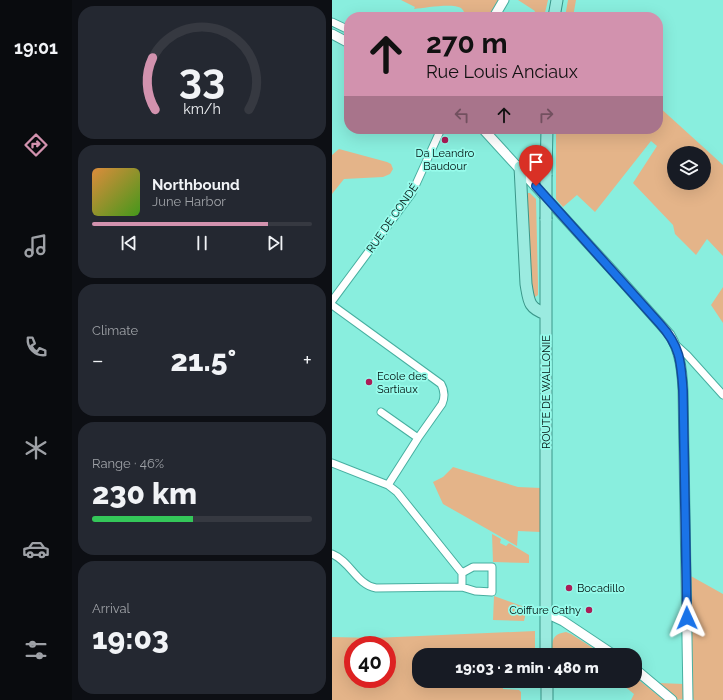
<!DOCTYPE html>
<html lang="en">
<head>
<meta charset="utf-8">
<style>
	body { margin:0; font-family:Raleway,sans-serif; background:#242831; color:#f1f3f6; height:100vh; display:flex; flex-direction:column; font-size:15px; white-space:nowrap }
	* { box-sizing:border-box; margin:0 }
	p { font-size:13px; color:#9ea1a6 }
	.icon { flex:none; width:22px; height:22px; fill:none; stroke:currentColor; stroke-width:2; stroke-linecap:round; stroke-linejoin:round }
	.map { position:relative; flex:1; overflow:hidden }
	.panel { display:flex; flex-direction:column; gap:6px; padding:6px; background:#0d0f14; width:260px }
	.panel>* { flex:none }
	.hud { position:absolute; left:12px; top:12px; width:319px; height:122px; border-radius:16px; box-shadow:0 4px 16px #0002; background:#d292ae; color:#111; overflow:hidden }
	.buttons { position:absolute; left:335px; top:146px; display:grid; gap:8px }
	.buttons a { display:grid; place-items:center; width:44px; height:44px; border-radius:50%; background:#171b24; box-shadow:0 4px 16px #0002; font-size:20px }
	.speed { position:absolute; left:12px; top:636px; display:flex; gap:8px; font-size:20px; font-weight:700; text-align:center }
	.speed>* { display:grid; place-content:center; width:52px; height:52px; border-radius:50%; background:#171b24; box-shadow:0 4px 16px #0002; line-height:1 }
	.speed .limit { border:6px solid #d22; background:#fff; color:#111 }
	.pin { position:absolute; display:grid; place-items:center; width:34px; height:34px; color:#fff; margin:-41px -17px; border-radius:50% 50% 50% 0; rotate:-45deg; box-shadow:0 0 4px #0007 }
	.pin .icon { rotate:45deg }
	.me { position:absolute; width:44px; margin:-22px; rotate:359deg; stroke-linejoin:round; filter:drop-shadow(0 0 3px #0008) }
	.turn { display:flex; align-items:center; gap:14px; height:84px; padding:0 16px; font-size:18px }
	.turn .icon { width:52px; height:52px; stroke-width:2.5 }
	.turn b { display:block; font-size:28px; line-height:34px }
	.lanes { display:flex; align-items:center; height:38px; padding:0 16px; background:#0003; justify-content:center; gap:20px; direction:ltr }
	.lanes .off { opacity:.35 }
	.big { font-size:30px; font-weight:800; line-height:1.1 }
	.panel .tile { flex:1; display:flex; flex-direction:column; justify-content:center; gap:6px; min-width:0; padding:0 14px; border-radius:16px; background:#242831 }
	.panel .dial { align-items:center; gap:0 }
	.dial svg { height:104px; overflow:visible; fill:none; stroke:#363941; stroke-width:7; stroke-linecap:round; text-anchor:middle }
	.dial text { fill:#f1f3f6; stroke:none }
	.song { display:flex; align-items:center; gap:12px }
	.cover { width:48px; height:48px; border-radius:6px; background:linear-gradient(135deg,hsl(30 70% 55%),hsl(100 70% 35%)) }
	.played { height:4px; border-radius:2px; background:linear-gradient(90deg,#d292ae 80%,#363941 80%) }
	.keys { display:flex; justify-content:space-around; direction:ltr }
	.heat { display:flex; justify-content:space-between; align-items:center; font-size:22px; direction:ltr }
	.charge { height:6px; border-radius:3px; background:linear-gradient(90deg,#34c759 46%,#363941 0) }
	.trip { position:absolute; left:80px; top:648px; width:230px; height:40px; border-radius:16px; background:#171b24; box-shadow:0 4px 16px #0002; font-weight:800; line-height:40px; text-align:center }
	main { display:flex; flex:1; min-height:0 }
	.tab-bar { display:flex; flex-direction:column; width:72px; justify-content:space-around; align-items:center; background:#090b0e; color:#9ea1a6 }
	.tab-bar .icon { width:28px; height:28px }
	.tab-bar .on { color:#d292ae }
	.tab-bar b { font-size:18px; color:#f1f3f6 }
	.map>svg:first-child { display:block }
</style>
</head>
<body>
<main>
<nav class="tab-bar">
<b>19:01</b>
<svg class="icon on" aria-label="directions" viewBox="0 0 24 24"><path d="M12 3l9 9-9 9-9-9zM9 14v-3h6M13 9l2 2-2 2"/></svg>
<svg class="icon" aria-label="music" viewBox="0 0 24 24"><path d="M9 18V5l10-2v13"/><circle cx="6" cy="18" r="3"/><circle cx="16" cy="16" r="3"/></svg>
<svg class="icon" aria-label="phone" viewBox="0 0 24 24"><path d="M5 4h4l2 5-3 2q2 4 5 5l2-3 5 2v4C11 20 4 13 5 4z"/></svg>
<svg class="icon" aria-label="climate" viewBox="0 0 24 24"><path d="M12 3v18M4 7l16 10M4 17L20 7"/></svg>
<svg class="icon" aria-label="car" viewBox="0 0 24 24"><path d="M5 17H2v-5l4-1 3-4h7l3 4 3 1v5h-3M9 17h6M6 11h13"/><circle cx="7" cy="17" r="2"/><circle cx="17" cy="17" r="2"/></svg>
<svg class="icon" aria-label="filters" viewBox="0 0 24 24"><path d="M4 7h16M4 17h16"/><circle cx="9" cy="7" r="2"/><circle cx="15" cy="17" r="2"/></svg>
</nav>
<section class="panel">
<div class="tile dial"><svg viewBox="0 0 100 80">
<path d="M14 69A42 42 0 1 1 86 69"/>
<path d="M14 69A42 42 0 0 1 12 29" stroke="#d292ae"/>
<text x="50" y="56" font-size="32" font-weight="700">33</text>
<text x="50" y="72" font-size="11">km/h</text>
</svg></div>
<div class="tile">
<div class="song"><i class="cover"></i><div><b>Northbound</b><p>June Harbor</p></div></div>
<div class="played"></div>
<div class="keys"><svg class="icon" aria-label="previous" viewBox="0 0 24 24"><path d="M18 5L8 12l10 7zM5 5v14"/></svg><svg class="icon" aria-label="pause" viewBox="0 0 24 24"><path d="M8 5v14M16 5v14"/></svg><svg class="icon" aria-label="next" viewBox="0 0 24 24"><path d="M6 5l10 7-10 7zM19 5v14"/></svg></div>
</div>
<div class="tile"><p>Climate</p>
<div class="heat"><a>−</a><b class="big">21.5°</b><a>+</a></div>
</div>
<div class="tile"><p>Range · 46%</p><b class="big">230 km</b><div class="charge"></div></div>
<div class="tile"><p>Arrival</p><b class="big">19:03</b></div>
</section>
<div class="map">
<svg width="391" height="700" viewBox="0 0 391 700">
	<rect width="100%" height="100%" fill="#89eede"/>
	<path fill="#e4b489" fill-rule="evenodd" d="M69 0H168L158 17H133C133 13 132 11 129 8 120 3 93 8 82 9L83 7Z
		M186 0H216L212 17H200L203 11Z
		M236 0H244L241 17H233Z
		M326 106 391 165V256L375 239 364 255 343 234 341 225 301 183 325 146 319 141 263 212 245 195 231 207 224 199V129H326ZM342 153H372V183H342Z
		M7 149 55 162 59 164 61 169 58 174 51 177 12 179 0 194V155Z
		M193 193H198L204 199 206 283V295L203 297 199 295Z
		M391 287V323L379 305Z
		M121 467 186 487 209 488V532L186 531 185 546 111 504 101 482 111 477Z
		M160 534 169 539 168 543 174 546 177 543 197 555V563L161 562Z
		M357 575 391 594V700H362L361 698Z
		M162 596 195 608 192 621 161 620Z
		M203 631V655H87V681H169V684H171V689L187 690 189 692V700H0V637L42 638ZM21 645H55V679H21Z
		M234 632 239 634 272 655H252L249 653 220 655C220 642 219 634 234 632Z
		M303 677 332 700H299L302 694 286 681H303Z
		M326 683 352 684V699L344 700Z"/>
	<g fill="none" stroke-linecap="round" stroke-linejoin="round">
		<g stroke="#47afa0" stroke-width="9">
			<path id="minor" d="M0 22 17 30
				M0 301 80 193 109 129
				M0 305 109 384C113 391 113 397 110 404L86 438 56 485
				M344 345 355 355 391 395
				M49 412 86 438
				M0 463 56 485 65 492 130 573
				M0 554C18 561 25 585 44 588L130 587V573
				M130 587 143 591 160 592V567H141L130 573"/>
		</g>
		<g stroke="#47afa0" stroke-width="11">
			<path id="tertiary" d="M162 17 172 0
				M0 34 17 43
				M151 129 281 271 338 335C348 352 350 370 351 390L356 700
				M214 613 231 621 282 655
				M303 669 340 700"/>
		</g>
		<g stroke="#3a9689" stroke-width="13">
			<path id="primary" d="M222 17 225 0
				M188 167 194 284C197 301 196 308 214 314
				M214 175 215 129
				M214 655V219
				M215 681V700"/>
		</g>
		<use href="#minor" stroke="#fff" stroke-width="7"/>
		<use href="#tertiary" stroke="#fff" stroke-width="9"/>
		<use href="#primary" stroke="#9bebe0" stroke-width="11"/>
		<g stroke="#3a9689" stroke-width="13" stroke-linecap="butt">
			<path id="primary-bridge" d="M214 219V175"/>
		</g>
		<use href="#primary-bridge" stroke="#9bebe0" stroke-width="11"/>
	</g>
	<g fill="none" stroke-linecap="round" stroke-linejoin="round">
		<g stroke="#114b97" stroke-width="10">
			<path id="route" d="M204 186 328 324C348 346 349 361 351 390L355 618"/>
		</g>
		<use href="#route" stroke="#1a73e8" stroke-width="7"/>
	</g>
	<g fill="#ab1c57" stroke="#97fbeb" stroke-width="1.5">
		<circle cx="113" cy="140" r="4"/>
		<circle cx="37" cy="382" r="4"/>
		<circle cx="237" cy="588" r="4"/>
		<circle cx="257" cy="610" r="4"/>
	</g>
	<g text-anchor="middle" stroke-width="3.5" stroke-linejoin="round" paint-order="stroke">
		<g font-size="11" fill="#00110f" stroke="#97fbeb" text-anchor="start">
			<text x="113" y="157" text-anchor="middle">Da Leandro<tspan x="113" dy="13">Baudour</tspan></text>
			<text x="45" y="380">Ecole des<tspan x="45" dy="13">Sartiaux</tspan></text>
			<text x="245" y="592">Bocadillo</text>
			<text x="249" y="614" text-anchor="end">Coiffure Cathy</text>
		</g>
		<g font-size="11" fill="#00110f" stroke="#97fbeb">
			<text transform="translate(60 218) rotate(-55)" y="4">RUE DE CONDÉ</text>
			<text transform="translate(214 392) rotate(-90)" y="4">ROUTE DE WALLONIE</text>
		</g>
	</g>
</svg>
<div class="buttons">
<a><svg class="icon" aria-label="layers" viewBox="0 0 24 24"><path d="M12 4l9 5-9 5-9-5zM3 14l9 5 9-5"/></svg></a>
</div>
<div class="speed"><div class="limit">40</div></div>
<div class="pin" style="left:204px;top:186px;background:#d93025"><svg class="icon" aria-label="arrive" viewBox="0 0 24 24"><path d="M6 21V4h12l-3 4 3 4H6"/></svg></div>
<svg class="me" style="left:355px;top:618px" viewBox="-20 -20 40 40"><path d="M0-17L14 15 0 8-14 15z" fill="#1a73e8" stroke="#fff" stroke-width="4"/></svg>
<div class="trip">19:03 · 2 min · 480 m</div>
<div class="hud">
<div class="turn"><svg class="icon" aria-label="ahead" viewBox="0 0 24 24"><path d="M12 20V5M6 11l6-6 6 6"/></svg><div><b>270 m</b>Rue Louis Anciaux</div></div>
<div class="lanes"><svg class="icon off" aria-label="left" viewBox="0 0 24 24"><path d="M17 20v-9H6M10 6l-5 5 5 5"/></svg><svg class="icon" aria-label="ahead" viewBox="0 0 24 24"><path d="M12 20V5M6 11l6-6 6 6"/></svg><svg class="icon off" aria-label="right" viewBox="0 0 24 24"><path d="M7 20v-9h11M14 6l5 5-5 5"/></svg></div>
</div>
</div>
</main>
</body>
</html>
